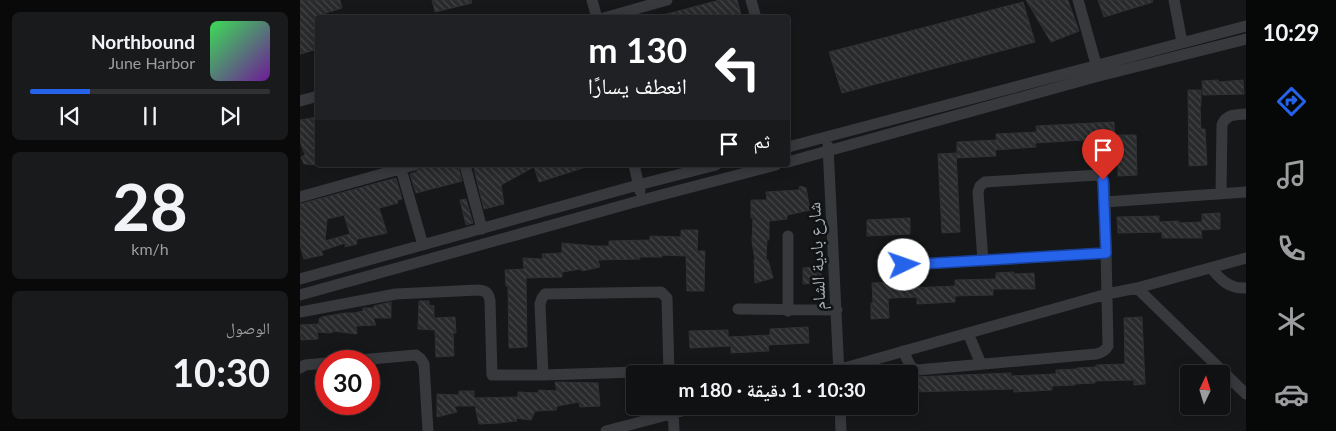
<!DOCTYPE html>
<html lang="ar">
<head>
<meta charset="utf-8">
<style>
	body { margin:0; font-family:Lato,"Noto Naskh Arabic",sans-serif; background:#191a1b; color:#f1f3f6; direction:rtl; height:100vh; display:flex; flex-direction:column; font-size:19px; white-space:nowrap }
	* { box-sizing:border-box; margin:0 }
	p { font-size:16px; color:#9c9d9f }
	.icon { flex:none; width:28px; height:28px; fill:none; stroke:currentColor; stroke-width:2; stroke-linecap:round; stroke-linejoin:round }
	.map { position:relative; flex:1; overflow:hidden; direction:ltr }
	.details { display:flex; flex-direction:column; gap:12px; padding:12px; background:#09090a; width:300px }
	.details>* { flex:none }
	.banner { position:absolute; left:15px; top:15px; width:475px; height:152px; border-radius:5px; box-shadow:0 2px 12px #0003,0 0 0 1px #303132; direction:rtl; background:#202124; color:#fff; overflow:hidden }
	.needle { width:32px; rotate:4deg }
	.tools { position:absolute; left:880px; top:365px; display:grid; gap:10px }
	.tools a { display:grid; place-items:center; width:50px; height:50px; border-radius:5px; background:#101112; box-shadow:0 2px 12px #0003,0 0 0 1px #303132; font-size:25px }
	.speed { position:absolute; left:15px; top:350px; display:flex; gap:10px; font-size:25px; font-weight:700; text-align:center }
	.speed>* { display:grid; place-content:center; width:65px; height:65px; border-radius:50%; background:#101112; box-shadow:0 2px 12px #0003,0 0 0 1px #303132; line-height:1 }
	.speed .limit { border:8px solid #d22; background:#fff; color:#111 }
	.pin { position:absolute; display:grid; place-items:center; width:42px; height:42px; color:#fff; margin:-51px -21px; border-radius:50% 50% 50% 0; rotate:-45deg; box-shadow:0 0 5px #0007 }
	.pin .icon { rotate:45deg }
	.me { position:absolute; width:55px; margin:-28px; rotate:87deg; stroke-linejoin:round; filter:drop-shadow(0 0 4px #0008) }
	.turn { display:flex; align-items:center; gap:18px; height:105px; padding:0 20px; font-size:22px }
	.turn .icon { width:65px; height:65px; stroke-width:2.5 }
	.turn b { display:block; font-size:35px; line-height:42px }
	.then { display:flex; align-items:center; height:48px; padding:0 20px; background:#0003; gap:10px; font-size:19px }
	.big { font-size:38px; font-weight:700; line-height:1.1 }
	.details .widget { flex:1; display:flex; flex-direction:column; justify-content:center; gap:8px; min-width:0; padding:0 18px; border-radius:8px; background:#191a1b }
	.details .dial { align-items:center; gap:0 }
	.dial b { font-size:65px; line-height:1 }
	.song { display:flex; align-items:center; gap:15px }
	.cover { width:60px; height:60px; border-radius:8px; background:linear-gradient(135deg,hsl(130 70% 55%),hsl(280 70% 35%)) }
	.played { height:5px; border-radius:2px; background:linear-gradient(90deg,#2563eb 25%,#303132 25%) }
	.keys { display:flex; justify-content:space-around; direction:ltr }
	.trip { position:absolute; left:326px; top:365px; width:292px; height:50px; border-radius:5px; background:#101112; box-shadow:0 2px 12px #0003,0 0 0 1px #303132; font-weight:700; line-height:50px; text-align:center; direction:rtl }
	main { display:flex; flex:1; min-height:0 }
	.menu { display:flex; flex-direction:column; width:90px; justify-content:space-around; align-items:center; background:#060707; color:#9c9d9f }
	.menu .icon { width:35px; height:35px }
	.menu .current { color:#2563eb }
	.menu b { font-size:22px; color:#f1f3f6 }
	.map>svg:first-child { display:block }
</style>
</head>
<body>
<main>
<nav class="menu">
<b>10:29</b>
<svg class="icon current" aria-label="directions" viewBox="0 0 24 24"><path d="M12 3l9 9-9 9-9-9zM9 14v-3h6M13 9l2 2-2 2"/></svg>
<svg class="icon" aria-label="music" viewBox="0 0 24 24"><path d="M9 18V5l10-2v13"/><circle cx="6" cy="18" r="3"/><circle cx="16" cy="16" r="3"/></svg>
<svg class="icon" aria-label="phone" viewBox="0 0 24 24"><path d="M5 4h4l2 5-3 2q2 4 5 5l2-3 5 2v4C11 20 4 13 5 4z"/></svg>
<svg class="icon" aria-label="climate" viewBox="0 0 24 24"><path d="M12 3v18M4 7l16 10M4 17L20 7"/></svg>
<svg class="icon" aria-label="car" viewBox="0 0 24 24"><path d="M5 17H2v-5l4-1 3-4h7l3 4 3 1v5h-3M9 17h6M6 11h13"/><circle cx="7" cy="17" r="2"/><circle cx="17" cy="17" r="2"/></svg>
</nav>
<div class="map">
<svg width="946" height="431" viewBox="0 0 946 431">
	<defs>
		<pattern id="building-back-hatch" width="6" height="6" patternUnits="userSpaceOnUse" patternTransform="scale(1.25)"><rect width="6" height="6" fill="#292a2c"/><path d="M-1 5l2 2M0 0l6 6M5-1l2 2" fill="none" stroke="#454648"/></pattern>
	</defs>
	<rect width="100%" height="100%" fill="#161718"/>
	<path fill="url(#building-back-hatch)" stroke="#303134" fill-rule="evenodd" d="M0 0H40L42 8 23 14 24 18H18V49L0 54Z
		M132 0H171L172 3 135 12Z
		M420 0H437L442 18H363V15Z
		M726 0H768L779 31 751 42Z
		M798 0H852L853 2 804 17Z
		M723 2 735 42 542 93 529 52Z
		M918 80 919 82 943 80 944 94 903 95 902 81Z
		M888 90H901V106H900L901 129H905L907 165 889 166Z
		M18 117V165L4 164 1 157 5 155 0 141V120Z
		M814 122 815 138 735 143 736 147 695 150 696 156 657 158V142L697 140 696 134 737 132 736 126Z
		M818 135H836L837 175 818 176Z
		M656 153 660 232 642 233 638 154Z
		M127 165H158L162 181 116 193 110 174 116 172 121 166Z
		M173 165H286V167L239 182 234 167 201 185 204 204 184 209Z
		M96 178 102 199 97 200 98 203 79 208 87 233 58 239 56 240 57 244 45 247V243L21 251 23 255 4 259 0 245V204ZM44 215 50 234 25 241 27 219Z
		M500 186 506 188 510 210 487 215V219L469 221V240H467L466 260H468L473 278 455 283 454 260H455L452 242 453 218H451V200H467L466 192 499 190Z
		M166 199 173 223 166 225 160 200Z
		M920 213V229L901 230 902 238H862V232L818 233 817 217 859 216V222L879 221V223L902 222V214Z
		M610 218V234L567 236V220Z
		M381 230H398L397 251H405L404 291H387L386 256 362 255V257H339L340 259 298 260 300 267 282 271 281 269 262 272V277L226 278 227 347 209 348 208 286H206L205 270 224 269 223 258 243 259 242 254 262 253V243L294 246H309V241L350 240V236L381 237Z
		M521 267V283L503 284V268Z
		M714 272V274L734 273 735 289H693V295L655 296V302L617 304V297L591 298 588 299 589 318 571 319V303H573L572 283 613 281V288L655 286V280L696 279V273Z
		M119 301H129V305L134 306V318L155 317 156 333H153L154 356 136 357 135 330 118 329Z
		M91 302V318H73L76 325 56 326 57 334 32 331V333L17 332 18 339 1 340 0 325 19 324V319L22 317 45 313H54L63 311V308H74V306Z
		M842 317 845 384 834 385V380L795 381V383L775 384V385L752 386V390L714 392V389L614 392V377L711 373V376L756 374V370L777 369V368L796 367V365L825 364 824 318Z
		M508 327 509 343 468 345 469 351 431 353V346L390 348 389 331 428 330V337L470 335V329Z
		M255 382 298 383 300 406 280 407 279 402 257 406 256 410 235 411 231 420 216 418 217 421 198 423 179 424 175 406H154L157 412 137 417V394L159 395V391H174V398L218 397V392L238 393 239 390 257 391Z"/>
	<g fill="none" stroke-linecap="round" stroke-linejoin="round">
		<path stroke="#37393d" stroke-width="11" d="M292 0 297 18
			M451 0 456 18
			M778 0 796 64
			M874 0 882 42
			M304 18 367 0
			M0 101 18 96
			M528 146 539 374
			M488 147 946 26
			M488 162 795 77 946 39
			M165 165 182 229
			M334 165 340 191
			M101 169 123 245
			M921 193 922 125C926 114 935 115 946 114
			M0 197 114 165
			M805 202 946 192
			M488 236V311
			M604 265 806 253
			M911 268C921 280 929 289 946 288
			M0 279 338 185 416 165
			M837 288 946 394
			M0 295 342 200 476 165
			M438 309 537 310
			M0 312 96 294 178 290C186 291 188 292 190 300L192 375H243
			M668 333 681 364
			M603 351 611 367 617 370 796 354C801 353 805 351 808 346L805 202 804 182 798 175 685 182 680 186 678 192 683 261
			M48 361 116 355 121 359 124 364 128 431
			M0 368 5 365 26 363
			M369 371 243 375 240 304 242 298 245 294 361 292 367 298 369 374
			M523 374 807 294 837 288 946 258
			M540 406 541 431
			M373 408 374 431
			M306 431 401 406"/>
	</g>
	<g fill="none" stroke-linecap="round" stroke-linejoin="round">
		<g stroke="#184099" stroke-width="12">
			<path id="route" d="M604 265 806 253 803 180"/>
		</g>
		<use href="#route" stroke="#2563eb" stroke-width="9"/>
	</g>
	<g text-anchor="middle" stroke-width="5" stroke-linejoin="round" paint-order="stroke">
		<g font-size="18" fill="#a8b0b9" stroke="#111213">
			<text transform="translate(517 256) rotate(-93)" y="6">شارع بادية الشام</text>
		</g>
	</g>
</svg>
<div class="tools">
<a><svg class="needle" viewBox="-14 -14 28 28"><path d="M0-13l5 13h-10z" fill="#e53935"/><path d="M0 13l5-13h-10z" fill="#9c9d9f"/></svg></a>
</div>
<div class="speed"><div class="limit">30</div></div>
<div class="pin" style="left:803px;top:180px;background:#d93025"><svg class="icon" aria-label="arrive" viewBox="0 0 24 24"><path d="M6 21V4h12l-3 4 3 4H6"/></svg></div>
<svg class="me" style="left:604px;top:265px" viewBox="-20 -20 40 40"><circle r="19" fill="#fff"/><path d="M0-13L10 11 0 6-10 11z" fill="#2563eb"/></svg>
<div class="trip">10:30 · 1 دقيقة · 180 m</div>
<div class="banner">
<div class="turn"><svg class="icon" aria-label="left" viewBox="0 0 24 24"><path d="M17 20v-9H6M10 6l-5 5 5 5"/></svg><div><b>130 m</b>انعطف يسارًا</div></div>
<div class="then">ثم<svg class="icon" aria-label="arrive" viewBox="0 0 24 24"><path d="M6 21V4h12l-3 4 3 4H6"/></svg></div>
</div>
</div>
<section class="details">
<div class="widget">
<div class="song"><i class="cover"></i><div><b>Northbound</b><p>June Harbor</p></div></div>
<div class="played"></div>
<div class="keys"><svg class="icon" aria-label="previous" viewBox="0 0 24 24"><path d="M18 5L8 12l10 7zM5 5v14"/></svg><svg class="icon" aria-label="pause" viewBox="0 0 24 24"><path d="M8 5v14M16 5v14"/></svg><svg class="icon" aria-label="next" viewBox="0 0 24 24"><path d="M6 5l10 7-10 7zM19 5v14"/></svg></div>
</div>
<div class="widget dial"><b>28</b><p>km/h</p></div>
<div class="widget"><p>الوصول</p><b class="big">10:30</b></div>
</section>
</main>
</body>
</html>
